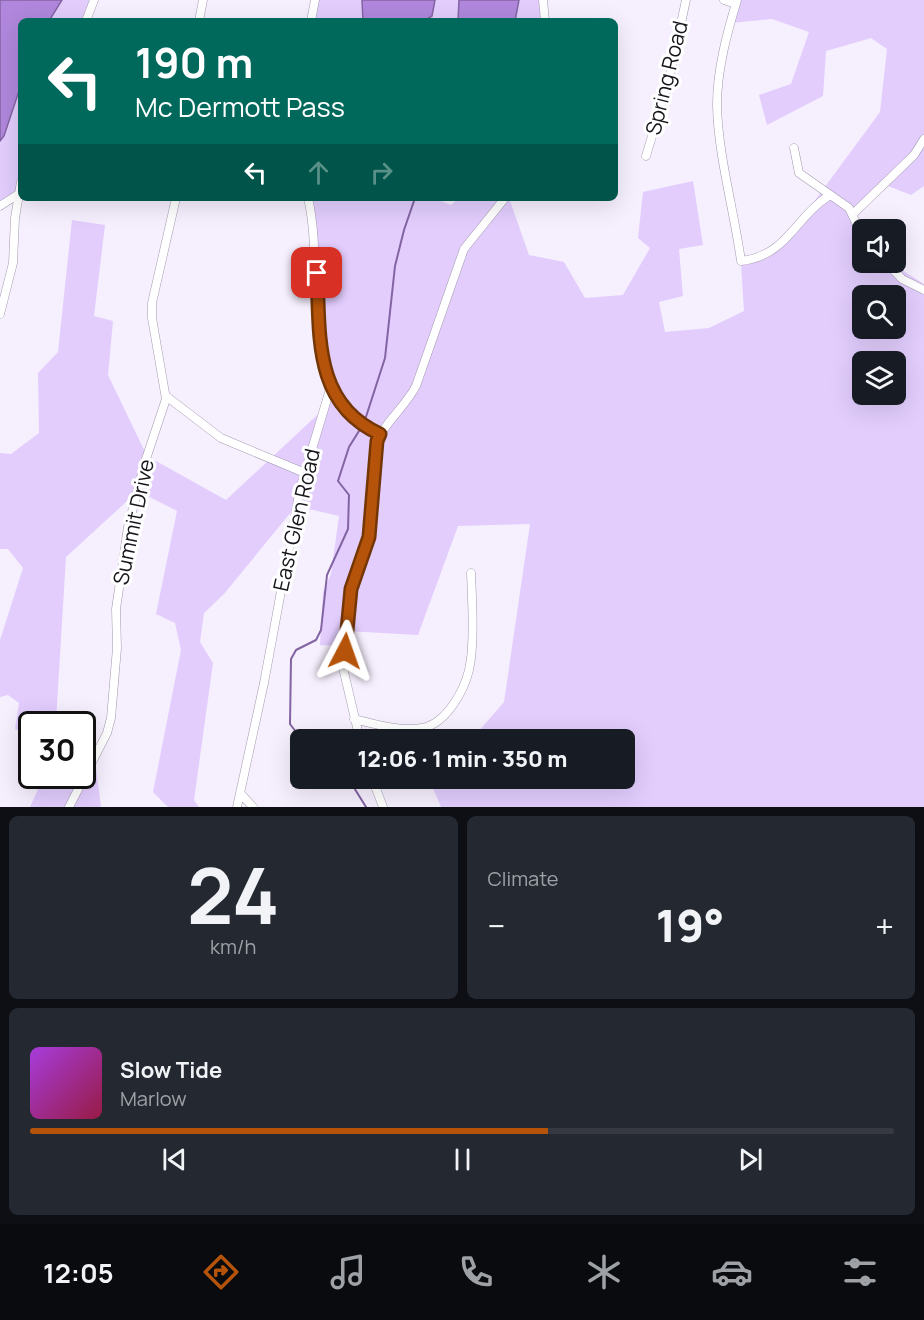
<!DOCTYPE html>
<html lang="en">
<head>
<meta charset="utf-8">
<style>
	body { margin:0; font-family:Manrope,sans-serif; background:#242831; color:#f1f3f6; height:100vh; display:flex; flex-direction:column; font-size:22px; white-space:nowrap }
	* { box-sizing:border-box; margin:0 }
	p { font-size:20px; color:#9ea1a6 }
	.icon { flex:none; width:33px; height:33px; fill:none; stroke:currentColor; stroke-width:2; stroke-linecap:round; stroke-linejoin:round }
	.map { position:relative; height:807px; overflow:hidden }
	.details { display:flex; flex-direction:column; gap:9px; padding:9px; background:#0d0f14; flex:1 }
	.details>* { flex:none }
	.guide { position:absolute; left:18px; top:18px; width:600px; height:183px; border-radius:9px; box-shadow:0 6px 24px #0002; background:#00695c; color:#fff; overflow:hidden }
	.buttons { position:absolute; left:852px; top:219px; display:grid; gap:12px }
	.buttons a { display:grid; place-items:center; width:54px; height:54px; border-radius:9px; background:#171b24; box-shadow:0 6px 24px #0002; font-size:30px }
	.speed { position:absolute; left:18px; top:711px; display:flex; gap:12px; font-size:30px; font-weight:700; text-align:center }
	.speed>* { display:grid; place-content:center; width:78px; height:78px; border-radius:50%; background:#171b24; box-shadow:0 6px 24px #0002; line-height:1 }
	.speed .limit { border:3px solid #111; border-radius:9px; background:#fff; color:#111 }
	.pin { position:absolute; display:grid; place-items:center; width:51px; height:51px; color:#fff; margin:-26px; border-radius:12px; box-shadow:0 3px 9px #0006 }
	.me { position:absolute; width:66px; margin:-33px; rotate:4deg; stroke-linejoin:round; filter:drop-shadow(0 0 4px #0008) }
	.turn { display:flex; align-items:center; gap:21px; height:126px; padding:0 18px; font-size:27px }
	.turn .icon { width:78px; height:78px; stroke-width:2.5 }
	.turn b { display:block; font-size:42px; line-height:51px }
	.lanes { display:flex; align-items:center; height:57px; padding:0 18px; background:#0003; justify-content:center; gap:30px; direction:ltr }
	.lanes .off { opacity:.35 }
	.big { font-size:45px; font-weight:800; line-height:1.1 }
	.details .widget { flex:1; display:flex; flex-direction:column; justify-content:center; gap:9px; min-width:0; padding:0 21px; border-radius:9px; background:#242831 }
	.details .dial { align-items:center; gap:0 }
	.dial b { font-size:78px; line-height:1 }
	.song { display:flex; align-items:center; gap:18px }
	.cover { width:72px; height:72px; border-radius:9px; background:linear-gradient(135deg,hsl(280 70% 55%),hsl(340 70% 35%)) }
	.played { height:6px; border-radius:3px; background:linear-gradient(90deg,#b45309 60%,#363941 60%) }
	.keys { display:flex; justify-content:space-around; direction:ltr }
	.heat { display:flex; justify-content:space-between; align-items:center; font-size:33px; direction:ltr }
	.details .tiles { flex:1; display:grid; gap:9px; grid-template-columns:1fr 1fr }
	.widget:last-child { grid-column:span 2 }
	.trip { position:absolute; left:290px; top:729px; width:345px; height:60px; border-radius:9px; background:#171b24; box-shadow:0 6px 24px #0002; font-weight:800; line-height:60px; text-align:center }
	.menu { display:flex; height:96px; justify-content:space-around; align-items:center; background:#090b0e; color:#9ea1a6 }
	.menu .icon { width:42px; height:42px }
	.menu .on { color:#b45309 }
	.menu b { font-size:27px; color:#f1f3f6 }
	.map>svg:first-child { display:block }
</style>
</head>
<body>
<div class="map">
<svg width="924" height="807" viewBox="0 0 924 807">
	<rect width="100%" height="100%" fill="#f6effe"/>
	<path fill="#e2cdfd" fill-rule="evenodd" d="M62 0H90L82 21H49Z
		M311 0H362L363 21H308Z
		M435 0H459L458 21H424L432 16Z
		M519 0H542V21H515Z
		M740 0H924V186L911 195 888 186 856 217 865 229 862 230V262L891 263 924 284V807H441L432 786 439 779 624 778V740L472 739 504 702 530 524 458 526 418 635 346 631 344 646 320 645 323 592 331 574 339 516 296 506 224 594 204 613 200 642 213 663 194 800 199 807H168L153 792 181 650 175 623 156 614 177 511 138 491 66 557 56 721 59 724H32L31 736 15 729 19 703 8 695 0 697V640L23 568 8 549H0V453L11 454 39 433 38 373 58 352 72 220 105 225 94 316 113 321 108 375 147 456 226 500 329 404 315 318 313 224 306 198H433L451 205 460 198H509L529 255 564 262 585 298 623 295 650 248 638 238 643 192 693 181 703 245 679 249 683 296 659 302 665 332 709 328 744 311 741 264 788 237 880 112 887 49 871 38 826 51 823 96 767 125 759 95 791 84 809 32 772 19 730 23ZM862 296H896V328H862ZM862 362H896V394H862Z
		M21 85V177L13 197 0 204V141L4 136Z
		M83 747 95 759 101 807H30L44 776H82Z"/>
	<path fill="#b087dc" stroke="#8264a2" stroke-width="1.5" d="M0 0H62L49 21H21V85L4 136 0 141Z
		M362 0H435L432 16 424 21H363Z
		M459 0H519L515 21H458Z"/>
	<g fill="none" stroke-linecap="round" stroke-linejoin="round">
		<path stroke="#8264a2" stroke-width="2" d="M302 740 290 724 291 659 296 650 316 640 321 630 327 575 348 529 349 495 338 481 349 447 364 423 385 358 395 266 404 230 415 198
			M348 778 366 807"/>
		<g stroke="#a399af" stroke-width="9">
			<path id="minor" d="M543 0 545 21
				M724 0 736 4
				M737 0C727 33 717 70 717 105 718 155 734 210 741 261 787 256 795 217 830 195
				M86 21 94 0
				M199 21 203 0
				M311 21 315 0
				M794 148 799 173 849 208 862 235
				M646 156 668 84 686 0
				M308 198C326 274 294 395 380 434
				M0 206 20 193
				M853 214 914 155 924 139
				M886 262 902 279 924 290
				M0 314 13 263 15 218 21 182
				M166 396 221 438 305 473
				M354 719C374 724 401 732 422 728 446 724 464 691 469 670 475 645 472 598 471 573
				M360 740 344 672 345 651 351 589 369 537 377 441C386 421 405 407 416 386L464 249 505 198
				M372 778 383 807
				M241 794 253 807
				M69 807 107 733 111 718 117 648 116 609 128 527 145 462 166 399 152 318V303L176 198
				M237 807 264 683 300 489 331 386"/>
		</g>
		<use href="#minor" stroke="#fff" stroke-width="8"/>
	</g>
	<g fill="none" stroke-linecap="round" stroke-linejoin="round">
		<g stroke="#753606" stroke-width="15">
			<path id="route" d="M317 273C320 335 313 404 380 434L377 441 369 537 351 589 345 651"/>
		</g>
		<use href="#route" stroke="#b45309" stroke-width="10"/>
	</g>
	<g text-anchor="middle" stroke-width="6" stroke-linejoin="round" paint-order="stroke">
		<g font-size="21" fill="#18141c" stroke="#fff">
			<text transform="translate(667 78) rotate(-76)" y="7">Spring Road</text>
			<text transform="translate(297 520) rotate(-77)" y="7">East Glen Road</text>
			<text transform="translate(134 522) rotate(-78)" y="7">Summit Drive</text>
		</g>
	</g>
</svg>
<div class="buttons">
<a><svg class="icon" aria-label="sound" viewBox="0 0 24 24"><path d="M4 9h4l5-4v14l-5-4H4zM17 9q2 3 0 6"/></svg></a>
<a><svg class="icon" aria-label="search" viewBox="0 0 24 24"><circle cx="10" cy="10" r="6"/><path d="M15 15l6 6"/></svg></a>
<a><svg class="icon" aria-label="layers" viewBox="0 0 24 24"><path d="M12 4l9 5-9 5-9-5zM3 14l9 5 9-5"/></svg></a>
</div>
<div class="speed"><div class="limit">30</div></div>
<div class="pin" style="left:317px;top:273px;background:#d93025"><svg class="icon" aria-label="arrive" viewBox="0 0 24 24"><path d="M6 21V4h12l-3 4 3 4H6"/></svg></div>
<svg class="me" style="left:345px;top:651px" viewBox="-20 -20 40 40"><path d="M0-17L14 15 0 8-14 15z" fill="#b45309" stroke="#fff" stroke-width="4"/></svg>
<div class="trip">12:06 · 1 min · 350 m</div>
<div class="guide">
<div class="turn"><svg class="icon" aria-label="left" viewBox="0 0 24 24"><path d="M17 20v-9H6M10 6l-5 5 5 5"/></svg><div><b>190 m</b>Mc Dermott Pass</div></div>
<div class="lanes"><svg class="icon" aria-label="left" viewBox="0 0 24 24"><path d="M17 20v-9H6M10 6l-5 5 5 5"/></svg><svg class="icon off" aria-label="ahead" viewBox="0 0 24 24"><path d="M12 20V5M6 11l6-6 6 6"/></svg><svg class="icon off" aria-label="right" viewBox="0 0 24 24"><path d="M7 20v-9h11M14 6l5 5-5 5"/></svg></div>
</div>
</div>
<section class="details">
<div class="tiles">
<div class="widget dial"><b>24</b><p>km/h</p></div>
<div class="widget"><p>Climate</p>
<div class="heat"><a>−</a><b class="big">19°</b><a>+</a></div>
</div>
<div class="widget">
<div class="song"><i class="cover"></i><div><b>Slow Tide</b><p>Marlow</p></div></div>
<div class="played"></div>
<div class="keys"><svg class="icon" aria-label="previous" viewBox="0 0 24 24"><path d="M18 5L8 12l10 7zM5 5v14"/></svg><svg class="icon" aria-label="pause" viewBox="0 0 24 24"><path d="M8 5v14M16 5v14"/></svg><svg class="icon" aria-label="next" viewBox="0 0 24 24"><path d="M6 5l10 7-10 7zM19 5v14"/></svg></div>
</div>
</div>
</section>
<nav class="menu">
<b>12:05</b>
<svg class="icon on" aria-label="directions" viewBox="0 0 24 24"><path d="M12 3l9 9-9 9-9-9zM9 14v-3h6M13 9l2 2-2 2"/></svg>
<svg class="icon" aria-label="music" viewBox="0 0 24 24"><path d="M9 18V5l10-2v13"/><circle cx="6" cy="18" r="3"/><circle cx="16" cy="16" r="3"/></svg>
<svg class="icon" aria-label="phone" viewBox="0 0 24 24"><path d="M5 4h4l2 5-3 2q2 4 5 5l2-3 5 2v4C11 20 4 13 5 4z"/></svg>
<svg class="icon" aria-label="climate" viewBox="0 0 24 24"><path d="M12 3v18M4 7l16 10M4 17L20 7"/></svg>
<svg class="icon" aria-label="car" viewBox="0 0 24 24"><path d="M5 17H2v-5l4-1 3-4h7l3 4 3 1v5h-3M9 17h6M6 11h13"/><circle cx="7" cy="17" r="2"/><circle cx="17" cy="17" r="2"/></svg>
<svg class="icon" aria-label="filters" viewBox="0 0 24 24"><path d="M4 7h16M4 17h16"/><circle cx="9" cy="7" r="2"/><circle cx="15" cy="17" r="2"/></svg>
</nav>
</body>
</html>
